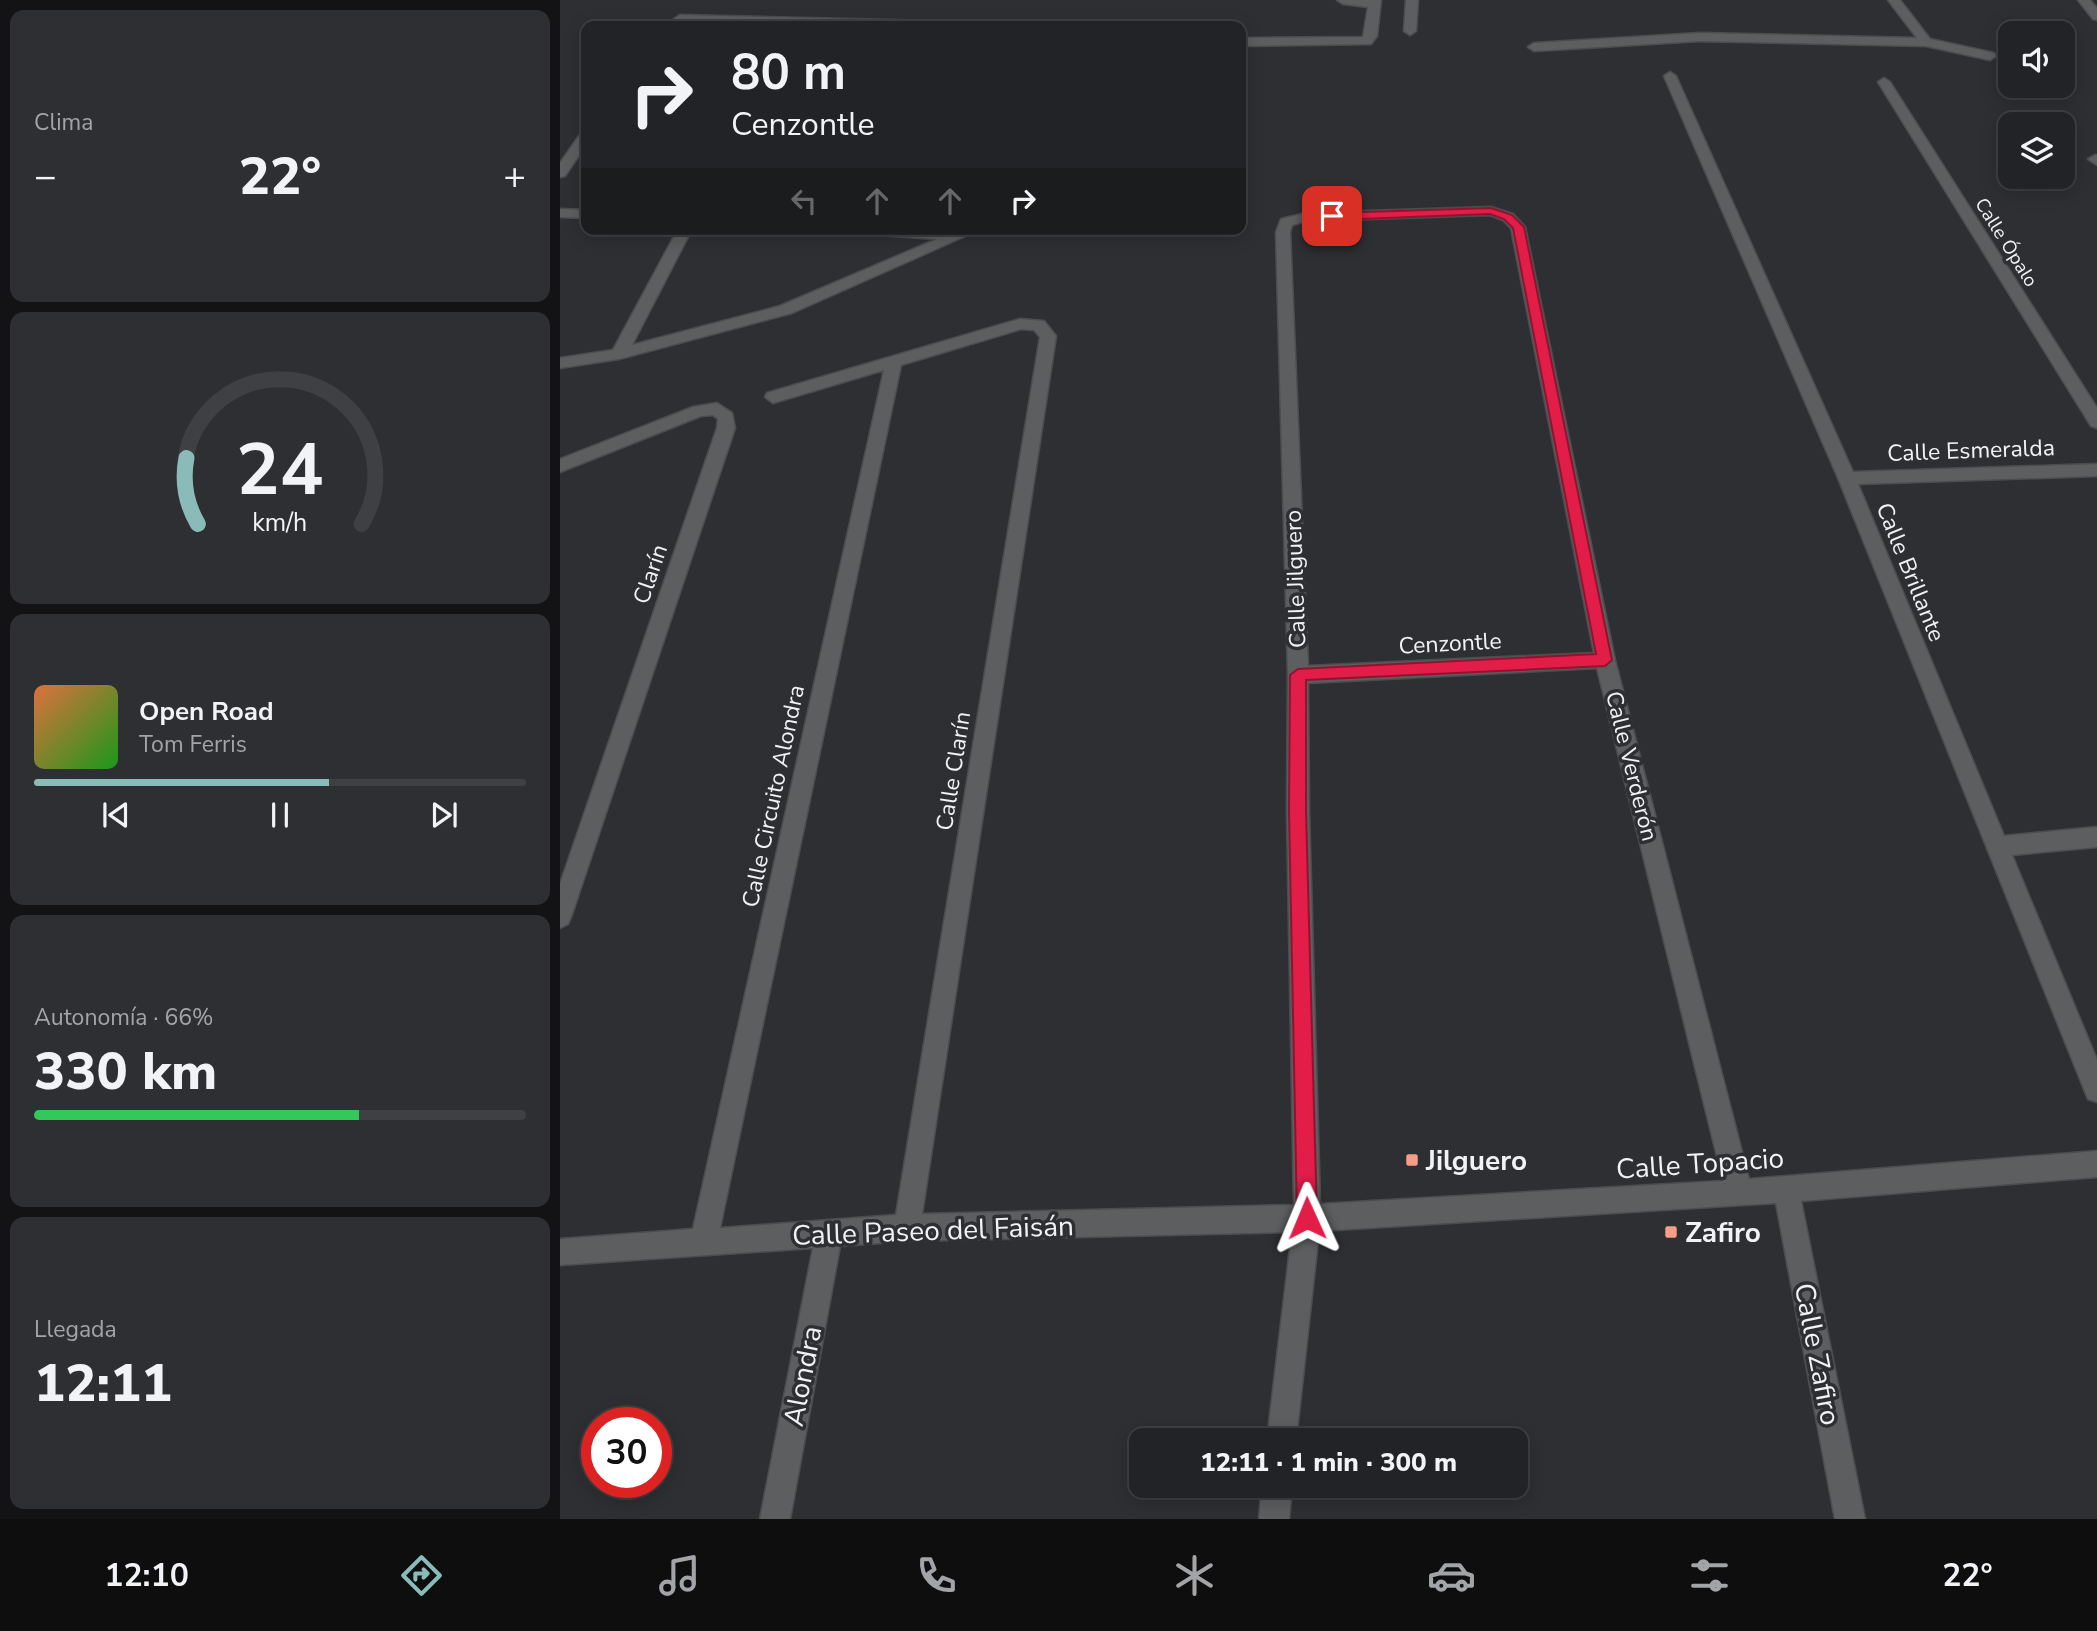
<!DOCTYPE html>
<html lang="es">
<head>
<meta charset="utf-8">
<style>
	body { margin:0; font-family:"Nunito Sans",sans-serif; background:#2e2f32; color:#f1f3f6; height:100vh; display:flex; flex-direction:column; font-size:26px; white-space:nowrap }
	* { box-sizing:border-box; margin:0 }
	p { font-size:23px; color:#a2a4a7 }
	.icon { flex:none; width:38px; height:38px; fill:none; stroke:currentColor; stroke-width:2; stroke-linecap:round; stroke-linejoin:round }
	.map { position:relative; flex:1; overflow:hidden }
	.sheet { display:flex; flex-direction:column; gap:10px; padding:10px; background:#131315; width:560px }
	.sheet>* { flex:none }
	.top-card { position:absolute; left:21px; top:21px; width:665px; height:214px; border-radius:14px; box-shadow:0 4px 18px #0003,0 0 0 2px #3f4043; background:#222326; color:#f1f3f6; overflow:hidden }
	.tools { position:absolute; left:1438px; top:21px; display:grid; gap:14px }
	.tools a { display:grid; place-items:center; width:77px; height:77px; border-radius:14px; background:#222326; box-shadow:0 4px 18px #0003,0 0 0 2px #3f4043; font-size:35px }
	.speed { position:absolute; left:21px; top:1407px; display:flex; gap:14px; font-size:35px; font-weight:700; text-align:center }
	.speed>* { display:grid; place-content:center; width:91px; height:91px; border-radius:50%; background:#222326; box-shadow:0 4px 18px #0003,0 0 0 2px #3f4043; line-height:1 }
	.speed .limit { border:10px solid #d22; background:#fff; color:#111 }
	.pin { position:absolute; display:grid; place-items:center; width:60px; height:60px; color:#fff; margin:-30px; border-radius:14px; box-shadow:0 4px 10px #0006 }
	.me { position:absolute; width:77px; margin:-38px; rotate:359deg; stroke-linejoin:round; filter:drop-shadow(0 0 5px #0008) }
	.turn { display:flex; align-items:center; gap:24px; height:147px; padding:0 35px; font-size:32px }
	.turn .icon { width:91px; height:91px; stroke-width:2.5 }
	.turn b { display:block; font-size:49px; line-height:60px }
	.lanes { display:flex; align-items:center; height:66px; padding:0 35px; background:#0003; justify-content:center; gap:35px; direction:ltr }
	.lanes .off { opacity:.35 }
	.big { font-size:52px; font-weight:800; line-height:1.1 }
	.sheet .widget { flex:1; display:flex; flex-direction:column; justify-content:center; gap:10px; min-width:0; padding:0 24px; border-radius:14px; background:#2e2f32 }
	.sheet .dial { align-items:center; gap:0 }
	.dial svg { height:182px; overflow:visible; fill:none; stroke:#3f4043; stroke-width:7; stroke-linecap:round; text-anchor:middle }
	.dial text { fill:#f1f3f6; stroke:none }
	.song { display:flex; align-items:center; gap:21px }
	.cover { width:84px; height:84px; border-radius:10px; background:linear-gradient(135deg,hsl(20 70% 55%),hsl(120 70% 35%)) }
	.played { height:7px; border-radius:4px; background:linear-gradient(90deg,#8bbbb9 60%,#3f4043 60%) }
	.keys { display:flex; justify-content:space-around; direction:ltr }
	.heat { display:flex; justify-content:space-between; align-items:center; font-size:38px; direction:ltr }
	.charge { height:10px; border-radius:5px; background:linear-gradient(90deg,#34c759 66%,#3f4043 0) }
	.trip { position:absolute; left:569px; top:1428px; width:399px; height:70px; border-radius:14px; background:#222326; box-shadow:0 4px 18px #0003,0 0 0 2px #3f4043; font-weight:800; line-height:70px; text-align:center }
	.menu { display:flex; height:112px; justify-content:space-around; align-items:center; background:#0e0e0f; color:#a2a4a7 }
	.menu .icon { width:49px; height:49px }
	.menu .active { color:#8bbbb9 }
	.menu b { font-size:32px; color:#f1f3f6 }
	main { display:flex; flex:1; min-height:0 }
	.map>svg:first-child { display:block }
</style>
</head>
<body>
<main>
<section class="sheet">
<div class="widget"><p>Clima</p>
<div class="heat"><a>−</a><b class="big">22°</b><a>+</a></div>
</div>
<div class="widget dial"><svg viewBox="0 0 100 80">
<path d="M14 69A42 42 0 1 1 86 69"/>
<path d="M14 69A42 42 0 0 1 9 40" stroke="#8bbbb9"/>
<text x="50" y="56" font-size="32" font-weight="700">24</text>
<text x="50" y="72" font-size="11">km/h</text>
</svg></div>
<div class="widget">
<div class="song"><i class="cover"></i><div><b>Open Road</b><p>Tom Ferris</p></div></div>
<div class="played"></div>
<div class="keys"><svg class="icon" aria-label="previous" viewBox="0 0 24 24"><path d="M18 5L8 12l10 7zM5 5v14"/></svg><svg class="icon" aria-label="pause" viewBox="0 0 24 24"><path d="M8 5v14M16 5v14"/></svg><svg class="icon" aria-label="next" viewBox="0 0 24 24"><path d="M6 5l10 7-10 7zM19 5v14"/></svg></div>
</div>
<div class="widget"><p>Autonomía · 66%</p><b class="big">330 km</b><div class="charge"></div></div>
<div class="widget"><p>Llegada</p><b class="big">12:11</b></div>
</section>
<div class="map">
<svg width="1537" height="1519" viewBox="0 0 1537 1519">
	<rect width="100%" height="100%" fill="#2e2f32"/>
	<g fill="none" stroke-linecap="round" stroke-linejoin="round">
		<g stroke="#4b4c4e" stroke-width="3">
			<path id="street" d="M777 0H821L817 36 811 44 681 46V38L803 37 808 7 783 4Z
				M846 0H858L856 31 850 35 844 31Z
				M1328 0H1340L1370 39 1434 53 1436 56 1430 60 1366 46 1140 41 974 51 968 47 974 43 1140 33 1357 38Z
				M1518 0H1530L1537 8V20L1533 19Z
				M120 15 414 22 420 26H270L116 22 114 19Z
				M1110 72 1116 76 1293 472 1537 464V476L1298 484 1444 836 1537 827V847L1452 855 1537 1060V1102L1528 1099 1278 478 1104 76Z
				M1324 78 1330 82 1537 408V428L1531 426 1318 82Z
				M26 132V145L5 176 0 177V163L21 133Z
				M1535 155H1537V165L1528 159Z
				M931 207 953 214 965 227 1055 660 1189 1179 1537 1151V1177L1241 1201 1305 1519H1275L1216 1203 759 1231 736 1440H707L732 1232 347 1241 280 1246 230 1519H200L253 1248 0 1265V1239L133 1229 324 370 213 403 205 397 207 393 460 319 484 321 496 336 362 1214 734 1205 727 811 728 675 716 232 721 219 746 213ZM930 215 943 220 951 228 1034 653 748 666 730 232 732 225 746 221ZM461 329 474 330 480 337 336 1215 160 1228 341 365ZM1037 668 1163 1181 760 1204 749 811 748 683Z
				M0 209 26 210V218L0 217Z
				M118 229H132L72 345 220 306 377 239 292 233 285 229 394 232 401 229H421L232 313 59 359 0 368V358L53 350Z
				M157 403 172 413 175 428 11 917 8 924 0 928V884L157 428 158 419 153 415 141 416 0 472V459L133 407Z
				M702 1486H732L729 1519H699Z"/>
		</g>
		<use href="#street" fill="#5c5e60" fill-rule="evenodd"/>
	</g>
	<path fill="#e11d48" stroke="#92132f" stroke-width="2" d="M931 208 952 215 964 227 1052 660 1045 666 746 680V811L757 1218 754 1225 747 1228 740 1225 737 1218 729 811 730 675 738 669 1036 654 953 228 944 219 930 214 772 220 767 216 772 213Z"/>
	<g fill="#f49e87" stroke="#2e2f32" stroke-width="2.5">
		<rect x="845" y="1153" width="14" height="14" rx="3.5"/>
		<rect x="1104" y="1225" width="14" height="14" rx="3.5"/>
	</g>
	<g text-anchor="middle" stroke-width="7" stroke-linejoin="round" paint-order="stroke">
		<g font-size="19" fill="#f1f2f4" stroke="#2e2f32">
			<text transform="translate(1447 242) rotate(58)" y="7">Calle Ópalo</text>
		</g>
		<g font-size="23" fill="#f1f2f4" stroke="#2e2f32">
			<text transform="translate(1411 450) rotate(-2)" y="8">Calle Esmeralda</text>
			<text transform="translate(1351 572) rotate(68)" y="8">Calle Brillante</text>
			<text transform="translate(90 574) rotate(-71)" y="8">Clarín</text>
			<text transform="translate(735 579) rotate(-92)" y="8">Calle Jilguero</text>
			<text transform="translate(890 643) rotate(-3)" y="8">Cenzontle</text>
			<text transform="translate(1072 766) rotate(76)" y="8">Calle Verderón</text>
			<text transform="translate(393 771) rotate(-81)" y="8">Calle Clarín</text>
			<text transform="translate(213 796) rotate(-78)" y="8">Calle Circuito Alondra</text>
		</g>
		<g font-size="28" font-weight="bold" fill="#f1f2f4" stroke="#2e2f32" text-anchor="start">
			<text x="866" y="1170">Jilguero</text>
			<text x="1125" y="1242">Zafiro</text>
		</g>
		<g font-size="28" fill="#f1f2f4" stroke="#2e2f32">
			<text transform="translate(1140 1163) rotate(-4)" y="10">Calle Topacio</text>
			<text transform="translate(373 1230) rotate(-2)" y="10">Calle Paseo del Faisán</text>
			<text transform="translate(1258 1354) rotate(79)" y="10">Calle Zafiro</text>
			<text transform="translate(242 1376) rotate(-79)" y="10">Alondra</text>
		</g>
	</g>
</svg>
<div class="tools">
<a><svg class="icon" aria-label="sound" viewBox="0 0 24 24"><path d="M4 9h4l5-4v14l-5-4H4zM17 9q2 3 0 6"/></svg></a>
<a><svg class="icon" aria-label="layers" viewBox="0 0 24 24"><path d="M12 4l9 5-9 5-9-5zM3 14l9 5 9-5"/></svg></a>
</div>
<div class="speed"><div class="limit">30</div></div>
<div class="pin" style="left:772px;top:216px;background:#d93025"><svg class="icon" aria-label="arrive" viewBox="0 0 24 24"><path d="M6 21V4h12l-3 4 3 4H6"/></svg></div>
<svg class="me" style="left:747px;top:1218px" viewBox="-20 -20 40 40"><path d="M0-17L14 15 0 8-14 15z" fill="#e11d48" stroke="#fff" stroke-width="4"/></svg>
<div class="trip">12:11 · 1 min · 300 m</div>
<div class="top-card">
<div class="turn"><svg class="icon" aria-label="right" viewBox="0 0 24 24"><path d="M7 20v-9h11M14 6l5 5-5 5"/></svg><div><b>80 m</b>Cenzontle</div></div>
<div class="lanes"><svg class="icon off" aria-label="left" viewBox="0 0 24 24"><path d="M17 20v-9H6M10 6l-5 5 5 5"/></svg><svg class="icon off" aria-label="ahead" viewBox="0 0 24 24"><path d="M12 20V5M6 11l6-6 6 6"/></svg><svg class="icon off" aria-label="ahead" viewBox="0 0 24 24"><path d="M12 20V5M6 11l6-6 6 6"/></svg><svg class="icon" aria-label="right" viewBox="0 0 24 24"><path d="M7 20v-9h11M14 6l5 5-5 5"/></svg></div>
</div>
</div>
</main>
<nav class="menu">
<b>12:10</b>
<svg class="icon active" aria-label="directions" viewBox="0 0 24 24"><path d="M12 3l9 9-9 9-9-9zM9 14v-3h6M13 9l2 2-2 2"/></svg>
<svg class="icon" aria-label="music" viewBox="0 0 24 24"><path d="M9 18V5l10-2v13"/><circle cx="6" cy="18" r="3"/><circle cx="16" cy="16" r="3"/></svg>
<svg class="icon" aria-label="phone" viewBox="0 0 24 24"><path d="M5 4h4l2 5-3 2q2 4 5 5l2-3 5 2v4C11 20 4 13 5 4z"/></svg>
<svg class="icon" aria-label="climate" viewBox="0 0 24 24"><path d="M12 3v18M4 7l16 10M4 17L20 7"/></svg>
<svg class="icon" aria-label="car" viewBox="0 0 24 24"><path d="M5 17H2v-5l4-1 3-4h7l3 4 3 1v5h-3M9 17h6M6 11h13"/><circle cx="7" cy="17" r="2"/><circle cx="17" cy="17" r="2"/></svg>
<svg class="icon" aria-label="filters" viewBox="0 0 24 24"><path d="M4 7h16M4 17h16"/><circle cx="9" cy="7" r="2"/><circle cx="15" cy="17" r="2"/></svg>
<b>22°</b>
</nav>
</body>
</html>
